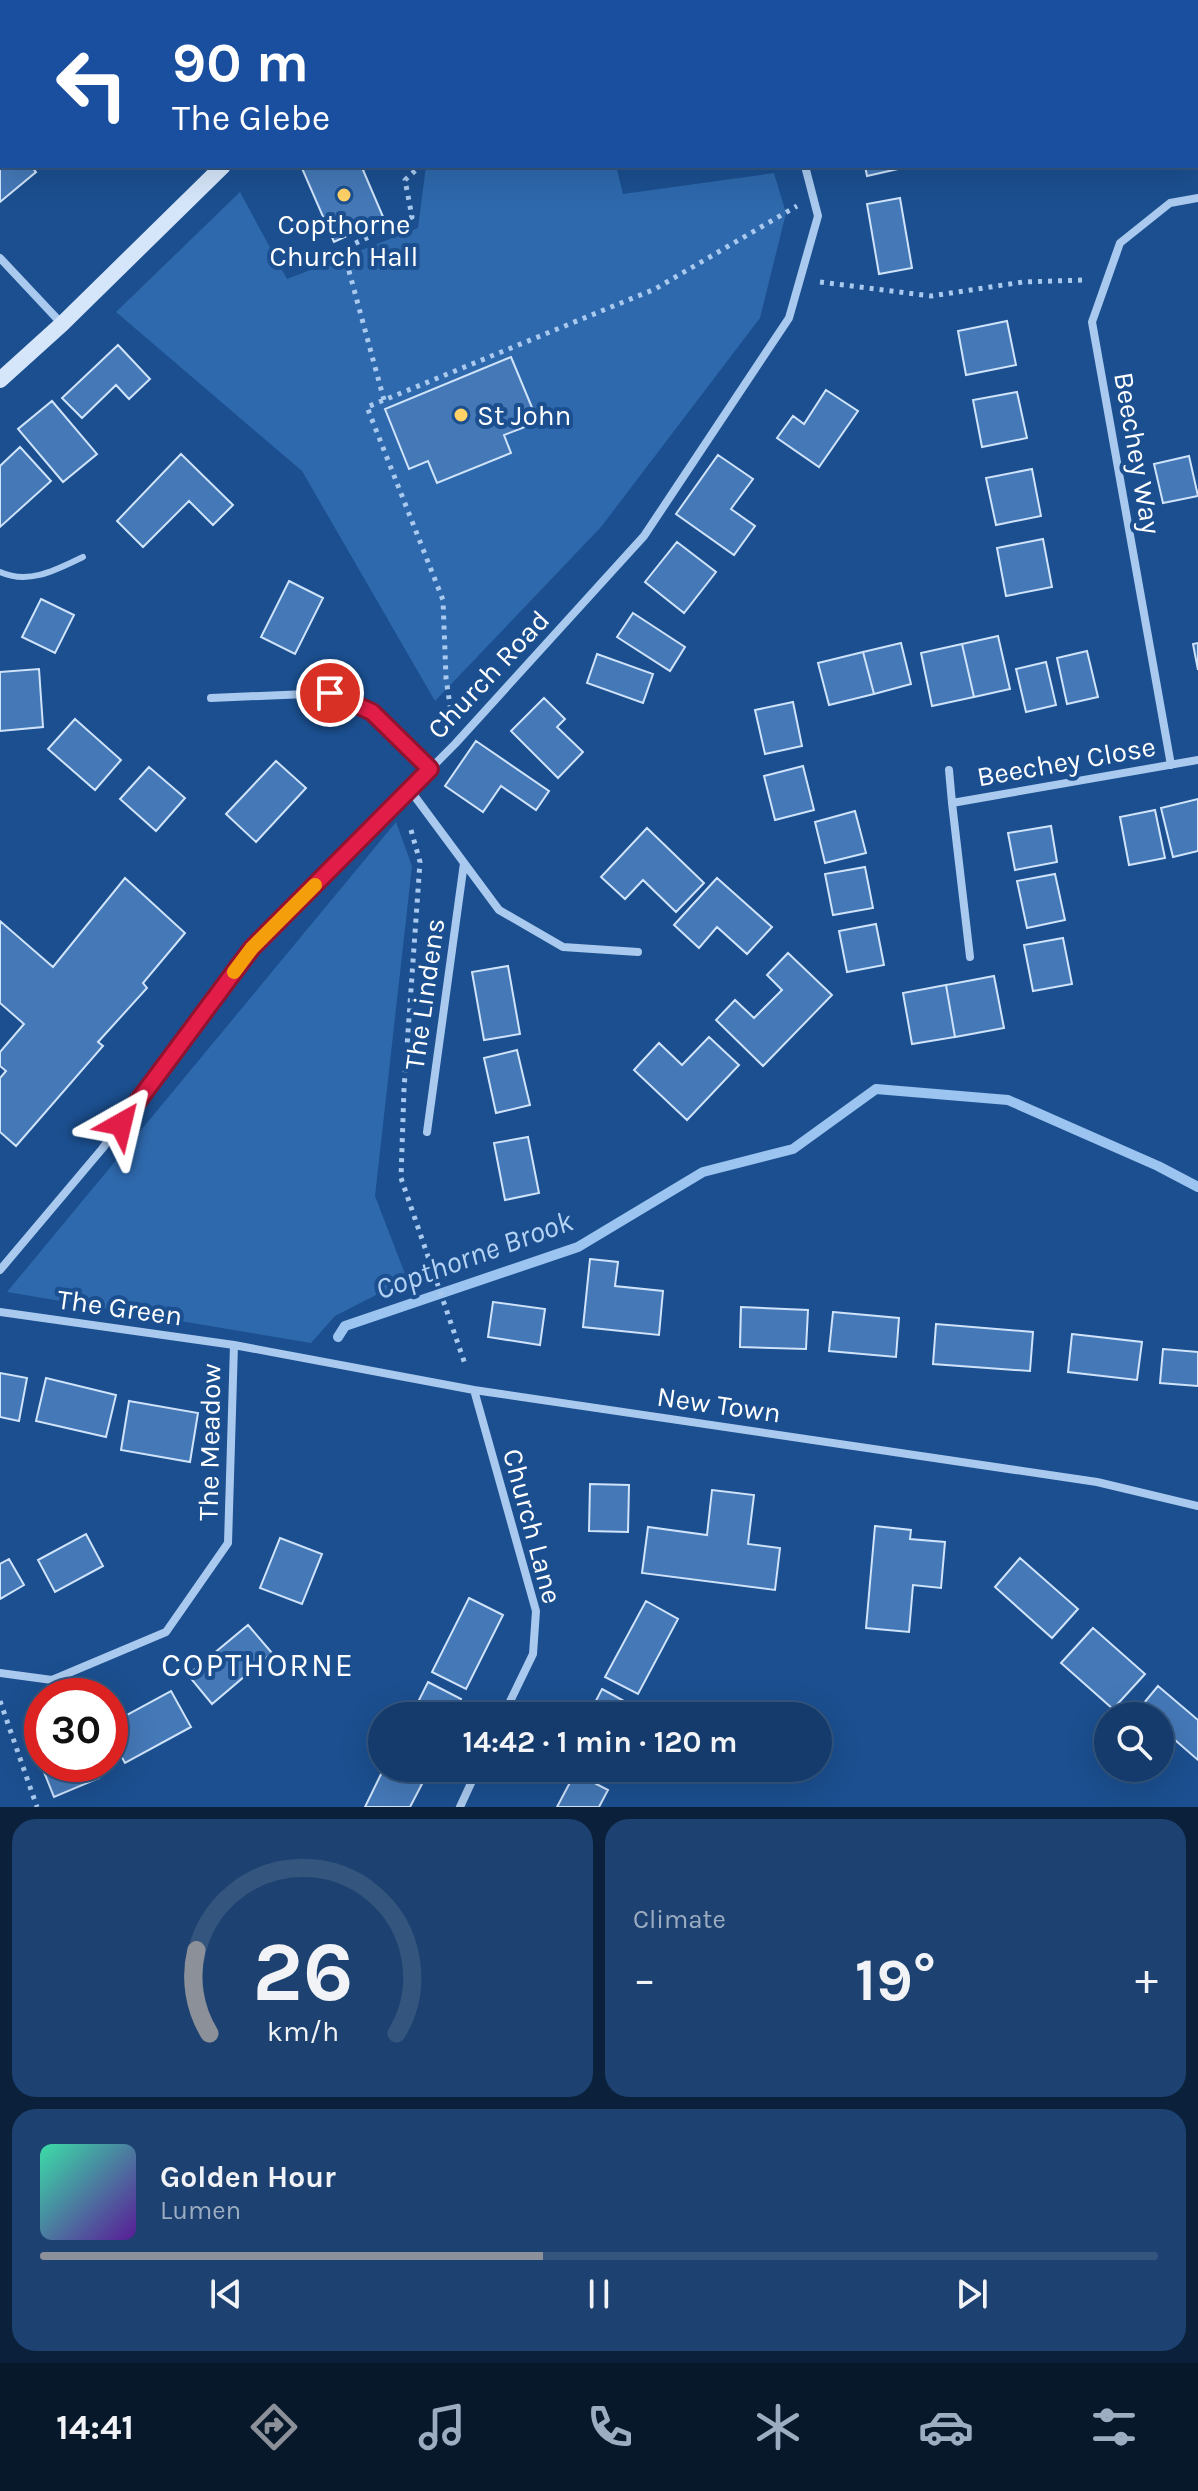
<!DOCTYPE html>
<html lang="en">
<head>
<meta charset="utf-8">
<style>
	body { margin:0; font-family:Karla,sans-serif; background:#1d4271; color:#f1f3f6; height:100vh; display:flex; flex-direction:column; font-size:30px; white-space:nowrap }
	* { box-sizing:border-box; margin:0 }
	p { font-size:26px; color:#9dadc1 }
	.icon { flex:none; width:44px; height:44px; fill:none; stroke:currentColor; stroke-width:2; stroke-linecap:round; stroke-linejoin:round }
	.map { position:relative; height:1807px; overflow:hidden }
	.sheet { display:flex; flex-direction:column; gap:12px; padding:12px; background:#0b203b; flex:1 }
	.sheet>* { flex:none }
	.guide { position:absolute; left:0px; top:0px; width:1198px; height:168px; box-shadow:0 8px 32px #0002,0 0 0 2px #33557e; background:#1a4fa0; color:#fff; overflow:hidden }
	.fabs { position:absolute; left:1094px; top:1702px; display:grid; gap:16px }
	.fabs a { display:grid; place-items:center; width:80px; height:80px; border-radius:50%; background:#143b6b; box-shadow:0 8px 32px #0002,0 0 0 2px #33557e; font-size:40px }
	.speed { position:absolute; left:24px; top:1678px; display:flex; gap:16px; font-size:40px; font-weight:700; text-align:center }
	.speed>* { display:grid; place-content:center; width:104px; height:104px; border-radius:50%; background:#143b6b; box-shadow:0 8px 32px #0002,0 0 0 2px #33557e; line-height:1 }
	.speed .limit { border:12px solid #d22; background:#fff; color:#111 }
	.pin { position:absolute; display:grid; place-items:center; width:68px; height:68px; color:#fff; margin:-34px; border:4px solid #fff; border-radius:50%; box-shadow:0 2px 8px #0007 }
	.me { position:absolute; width:88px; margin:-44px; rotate:37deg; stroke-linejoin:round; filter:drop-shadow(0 0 6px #0008) }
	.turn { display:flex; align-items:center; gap:28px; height:168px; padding:0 40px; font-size:36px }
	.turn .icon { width:104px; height:104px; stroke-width:2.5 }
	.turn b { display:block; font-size:56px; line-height:68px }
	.big { font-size:60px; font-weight:700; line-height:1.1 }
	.sheet .tile { flex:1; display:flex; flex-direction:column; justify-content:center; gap:12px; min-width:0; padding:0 28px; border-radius:24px; background:#1d4271 }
	.sheet .dial { align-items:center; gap:0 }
	.dial svg { height:208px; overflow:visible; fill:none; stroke:#33557e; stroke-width:7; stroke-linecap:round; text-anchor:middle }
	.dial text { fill:#f1f3f6; stroke:none }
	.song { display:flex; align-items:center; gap:24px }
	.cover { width:96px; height:96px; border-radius:12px; background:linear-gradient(135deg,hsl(160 70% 55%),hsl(270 70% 35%)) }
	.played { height:8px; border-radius:4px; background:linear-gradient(90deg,#8c9099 45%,#33557e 45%) }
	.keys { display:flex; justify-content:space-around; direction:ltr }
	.heat { display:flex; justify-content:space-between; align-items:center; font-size:44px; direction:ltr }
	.sheet .tiles { flex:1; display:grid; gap:12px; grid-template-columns:1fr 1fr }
	.tile:last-child { grid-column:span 2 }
	.trip { position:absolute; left:368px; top:1702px; width:464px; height:80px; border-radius:40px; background:#143b6b; box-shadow:0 8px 32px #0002,0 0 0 2px #33557e; font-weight:700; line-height:80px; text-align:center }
	.menu { display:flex; height:128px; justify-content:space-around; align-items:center; background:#08182b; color:#9dadc1 }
	.menu .icon { width:56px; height:56px }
	.menu .on { color:#8c9099 }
	.menu b { font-size:36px; color:#f1f3f6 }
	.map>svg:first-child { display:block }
</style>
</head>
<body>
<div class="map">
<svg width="1198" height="1807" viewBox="0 0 1198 1807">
	<rect width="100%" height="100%" fill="#1b4f8f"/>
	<path fill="#2e69ad" d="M426 166H616L623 194 774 173 786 213 760 318 601 527 435 701 302 471 116 312 240 192 287 279 418 228Z
		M396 822 412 866 375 1196 407 1279 335 1316 311 1343 7 1292Z"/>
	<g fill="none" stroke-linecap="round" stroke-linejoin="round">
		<path stroke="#9cc4f0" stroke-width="10" d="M338 1337 345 1326 578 1247 703 1172 793 1149 876 1089 1008 1100 1158 1166 1198 1187"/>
	</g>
	<path fill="#4478b7" stroke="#cfe3fa" stroke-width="2" d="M123 0H164L166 2H121Z
		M832 0H869V2H832Z
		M0 129 2 166H31L36 172 0 202Z
		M301 166H372L363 170 384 219 334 242Z
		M865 166H897L898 169 867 176Z
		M900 198 912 268 879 274 867 204Z
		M1007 321 1016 365 966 375 958 331Z
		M118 345 150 379 129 399 116 385 82 418 62 398Z
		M511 357 538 422 504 435 511 453 437 483 428 461 409 469 385 409Z
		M826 390 858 411 819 467 777 438 793 416 804 424Z
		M1017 392 1027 438 982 447 973 400Z
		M52 401 97 454 63 482 18 429Z
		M20 447 51 481 0 527V466Z
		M181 454 233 505 213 525 189 501 143 547 117 521Z
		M718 455 753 479 731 509 755 526 734 555 676 514Z
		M1189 456 1198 496 1163 503 1154 464Z
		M1032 469 1041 516 996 525 986 478Z
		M1043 539 1052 587 1006 596 997 548Z
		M677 542 716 572 684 613 645 582Z
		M289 581 323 598 295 654 261 637Z
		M41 599 74 615 55 653 22 637Z
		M633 613 685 647 670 671 617 637Z
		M998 636 1010 689 974 697 962 644Z
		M901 643 911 684 874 694 863 652Z
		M1198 643V670L1193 644Z
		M962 644 974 697 932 706 921 653Z
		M1087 651 1098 697 1067 704 1057 658Z
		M863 652 874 694 829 705 818 663Z
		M597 654 653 674 643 703 587 683Z
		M1046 662 1056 705 1026 712 1016 669Z
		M39 669 43 727 0 731V672Z
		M544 698 565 719 557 727 583 752 558 778 511 731Z
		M793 702 802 746 765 754 755 710Z
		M75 719 121 760 95 790 48 749Z
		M476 741 549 791 536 810 501 786 483 812 445 786Z
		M276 761 306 788 256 842 226 814Z
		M803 766 814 810 775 820 764 776Z
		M149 767 185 798 156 831 120 799Z
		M1198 799V851L1173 857 1161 808Z
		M1155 810 1165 858 1129 865 1120 817Z
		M855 811 866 853 825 863 815 822Z
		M1051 826 1057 862 1015 870 1008 833Z
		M647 828 704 883 676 912 643 880 625 899 601 877Z
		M865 867 873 908 833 915 825 874Z
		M1055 874 1065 920 1027 928 1017 881Z
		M125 878 185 933 143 983 147 988 98 1042 103 1046 16 1146 0 1132V1078L6 1071 0 1066V1052L24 1024 0 1003V921L53 967Z
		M717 878 772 927 747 954 717 927 699 948 674 925Z
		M876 924 884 965 847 972 839 931Z
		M1063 938 1072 984 1033 991 1024 945Z
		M788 953 832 995 763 1066 716 1020 735 1000 754 1018 782 990 767 975Z
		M508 966 520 1034 484 1040 472 972Z
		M994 976 1004 1028 955 1037 946 985Z
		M946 985 955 1037 912 1044 903 993Z
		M709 1037 739 1065 687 1120 634 1070 659 1043 682 1065Z
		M517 1050 530 1105 496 1113 484 1058Z
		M528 1137 539 1193 505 1200 494 1143Z
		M590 1259 618 1262 615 1286 663 1291 659 1335 583 1327Z
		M493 1302 545 1309 540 1345 488 1337Z
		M741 1307 808 1310 806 1349 740 1347Z
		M833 1312 899 1318 896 1357 829 1351Z
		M936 1324 1033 1332 1030 1371 933 1364Z
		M1072 1334 1142 1342 1137 1380 1068 1372Z
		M1163 1349 1198 1352V1386L1160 1383Z
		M0 1373 27 1378 19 1421 0 1417Z
		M46 1378 116 1395 106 1437 36 1421Z
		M129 1401 198 1413 190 1462 121 1450Z
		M590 1484 629 1485 628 1532 589 1531Z
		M712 1490 754 1495 748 1544 780 1548 775 1590 642 1573 648 1527 707 1535Z
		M875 1526 911 1530 910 1539 945 1542 941 1588 913 1585 909 1632 866 1628Z
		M86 1534 103 1566 55 1592 38 1560Z
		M280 1538 322 1554 302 1604 260 1588Z
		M1020 1558 1078 1609 1052 1638 995 1587Z
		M9 1559 24 1585 0 1599V1564Z
		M469 1598 503 1615 466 1689 432 1672Z
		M646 1601 678 1619 638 1694 605 1677Z
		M248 1625 272 1653 212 1704 188 1675Z
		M1093 1628 1145 1674 1113 1709 1061 1663Z
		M428 1682 461 1699 452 1716H411Z
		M1158 1686 1198 1720V1760L1160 1727V1716H1147L1139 1709Z
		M602 1689 635 1707 630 1716H588Z
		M171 1691 191 1727 125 1763 110 1736V1724Z
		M49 1764H93L99 1778 54 1797 42 1767Z
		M384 1768 422 1784 410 1807H365Z
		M575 1773 608 1790 599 1807H557Z"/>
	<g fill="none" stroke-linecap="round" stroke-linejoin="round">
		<path stroke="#a9c9ee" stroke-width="5" stroke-dasharray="4 6" stroke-linecap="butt" d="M820 282 931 296 1023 282 1084 280
			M384 400 343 249 412 217 405 180 420 166
			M452 719 446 678 443 600 367 407 655 289 797 206
			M411 830 420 862 404 1089 401 1178 466 1367
			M0 1701 37 1807"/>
		<path stroke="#a9c9ee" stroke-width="6" d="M0 572C29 585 56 570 83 557"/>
		<path stroke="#a9c9ee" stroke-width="8" d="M762 0 763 2
			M0 258 62 324
			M211 698 330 693 372 712 430 769
			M1171 765 1092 322 1120 243 1170 203 1198 198
			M949 770 952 803
			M410 790 499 910 563 947 638 952
			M970 957 952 803 1198 760
			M427 1132 464 863
			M0 1270 102 1149 252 948 455 744 644 536 789 318 818 216 805 166
			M0 1312 234 1345 474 1390 1097 1482 1198 1506
			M474 1390 536 1611 533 1654 503 1716
			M0 1673 52 1680 166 1632 228 1543 234 1345
			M460 1807 478 1768"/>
		<path stroke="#d6e6fa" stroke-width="16" d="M389 2 391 0
			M611 2 618 0
			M0 380 62 324 223 166"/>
	</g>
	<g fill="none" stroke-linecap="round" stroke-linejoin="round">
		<g stroke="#92132f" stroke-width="20">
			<path id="route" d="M121 1124 252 948 430 769 372 712 330 693"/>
		</g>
		<use href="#route" stroke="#e11d48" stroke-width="14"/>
		<path stroke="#f59e0b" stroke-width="14" d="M234 972 252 948 315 885"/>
	</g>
	<g fill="#ffd166" stroke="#1b4f8f" stroke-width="3">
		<circle cx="344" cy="195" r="8"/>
		<circle cx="461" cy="415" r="8"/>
	</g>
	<g text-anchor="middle" stroke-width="8" stroke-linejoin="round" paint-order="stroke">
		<g font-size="28" fill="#fff" stroke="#1b4f8f">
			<text x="344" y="234">Copthorne<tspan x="344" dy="32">Church Hall</tspan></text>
			<text x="477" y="425" text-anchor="start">St John</text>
		</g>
		<g font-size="28" fill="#fff" stroke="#1b4f8f">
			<text transform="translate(1138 453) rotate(80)" y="10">Beechey Way</text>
			<text transform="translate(488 674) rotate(-47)" y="10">Church Road</text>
			<text transform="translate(1066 761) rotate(-10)" y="10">Beechey Close</text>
			<text transform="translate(424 994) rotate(-82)" y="10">The Lindens</text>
			<text transform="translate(120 1307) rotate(8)" y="10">The Green</text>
			<text transform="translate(719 1404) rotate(8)" y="10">New Town</text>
			<text transform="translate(209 1442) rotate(-89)" y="10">The Meadow</text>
			<text transform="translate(533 1526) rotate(75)" y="10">Church Lane</text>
		</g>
		<g font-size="30" font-style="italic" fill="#b5d3f5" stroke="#1b4f8f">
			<text transform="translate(474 1255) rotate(-20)" y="10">Copthorne Brook</text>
		</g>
		<g font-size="32" letter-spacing="2" fill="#fff" stroke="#1b4f8f">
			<text x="258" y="1676">COPTHORNE</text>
		</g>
	</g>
</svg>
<div class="fabs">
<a><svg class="icon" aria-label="search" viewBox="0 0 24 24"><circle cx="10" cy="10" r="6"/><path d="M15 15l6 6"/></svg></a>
</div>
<div class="speed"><div class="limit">30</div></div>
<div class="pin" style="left:330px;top:693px;background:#d93025"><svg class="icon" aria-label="arrive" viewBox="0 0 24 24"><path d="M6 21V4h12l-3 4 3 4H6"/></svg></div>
<svg class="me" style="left:121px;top:1124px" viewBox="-20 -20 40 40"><path d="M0-17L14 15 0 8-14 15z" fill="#e11d48" stroke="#fff" stroke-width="4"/></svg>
<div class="trip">14:42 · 1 min · 120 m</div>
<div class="guide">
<div class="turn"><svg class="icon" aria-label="left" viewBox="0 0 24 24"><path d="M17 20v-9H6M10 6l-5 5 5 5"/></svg><div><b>90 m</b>The Glebe</div></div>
</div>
</div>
<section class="sheet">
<div class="tiles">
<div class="tile dial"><svg viewBox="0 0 100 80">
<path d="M14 69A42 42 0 1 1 86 69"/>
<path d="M14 69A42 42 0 0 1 9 37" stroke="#8c9099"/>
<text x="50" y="56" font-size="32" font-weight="700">26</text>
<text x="50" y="72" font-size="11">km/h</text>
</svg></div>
<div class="tile"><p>Climate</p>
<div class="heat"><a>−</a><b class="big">19°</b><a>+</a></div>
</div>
<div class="tile">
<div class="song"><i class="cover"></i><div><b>Golden Hour</b><p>Lumen</p></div></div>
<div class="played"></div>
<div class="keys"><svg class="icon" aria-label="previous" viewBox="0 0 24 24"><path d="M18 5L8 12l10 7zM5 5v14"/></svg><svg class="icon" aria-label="pause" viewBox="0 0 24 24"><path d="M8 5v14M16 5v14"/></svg><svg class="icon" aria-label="next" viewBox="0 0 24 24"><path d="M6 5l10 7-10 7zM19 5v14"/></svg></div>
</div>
</div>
</section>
<nav class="menu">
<b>14:41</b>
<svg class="icon on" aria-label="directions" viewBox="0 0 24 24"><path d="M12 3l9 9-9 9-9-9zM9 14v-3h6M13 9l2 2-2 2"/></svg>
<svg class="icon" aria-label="music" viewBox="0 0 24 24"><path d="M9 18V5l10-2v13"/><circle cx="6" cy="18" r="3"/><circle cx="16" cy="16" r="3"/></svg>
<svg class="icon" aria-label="phone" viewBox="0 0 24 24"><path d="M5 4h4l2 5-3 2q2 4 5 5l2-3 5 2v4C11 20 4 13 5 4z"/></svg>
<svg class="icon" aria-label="climate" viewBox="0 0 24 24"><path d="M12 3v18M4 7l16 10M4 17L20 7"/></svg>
<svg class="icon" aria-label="car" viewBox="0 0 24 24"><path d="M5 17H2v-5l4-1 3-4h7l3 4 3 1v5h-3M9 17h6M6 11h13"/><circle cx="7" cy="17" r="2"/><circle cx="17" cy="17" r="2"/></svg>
<svg class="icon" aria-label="filters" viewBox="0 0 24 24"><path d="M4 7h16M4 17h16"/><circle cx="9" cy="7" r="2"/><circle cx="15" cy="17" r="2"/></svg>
</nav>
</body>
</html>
